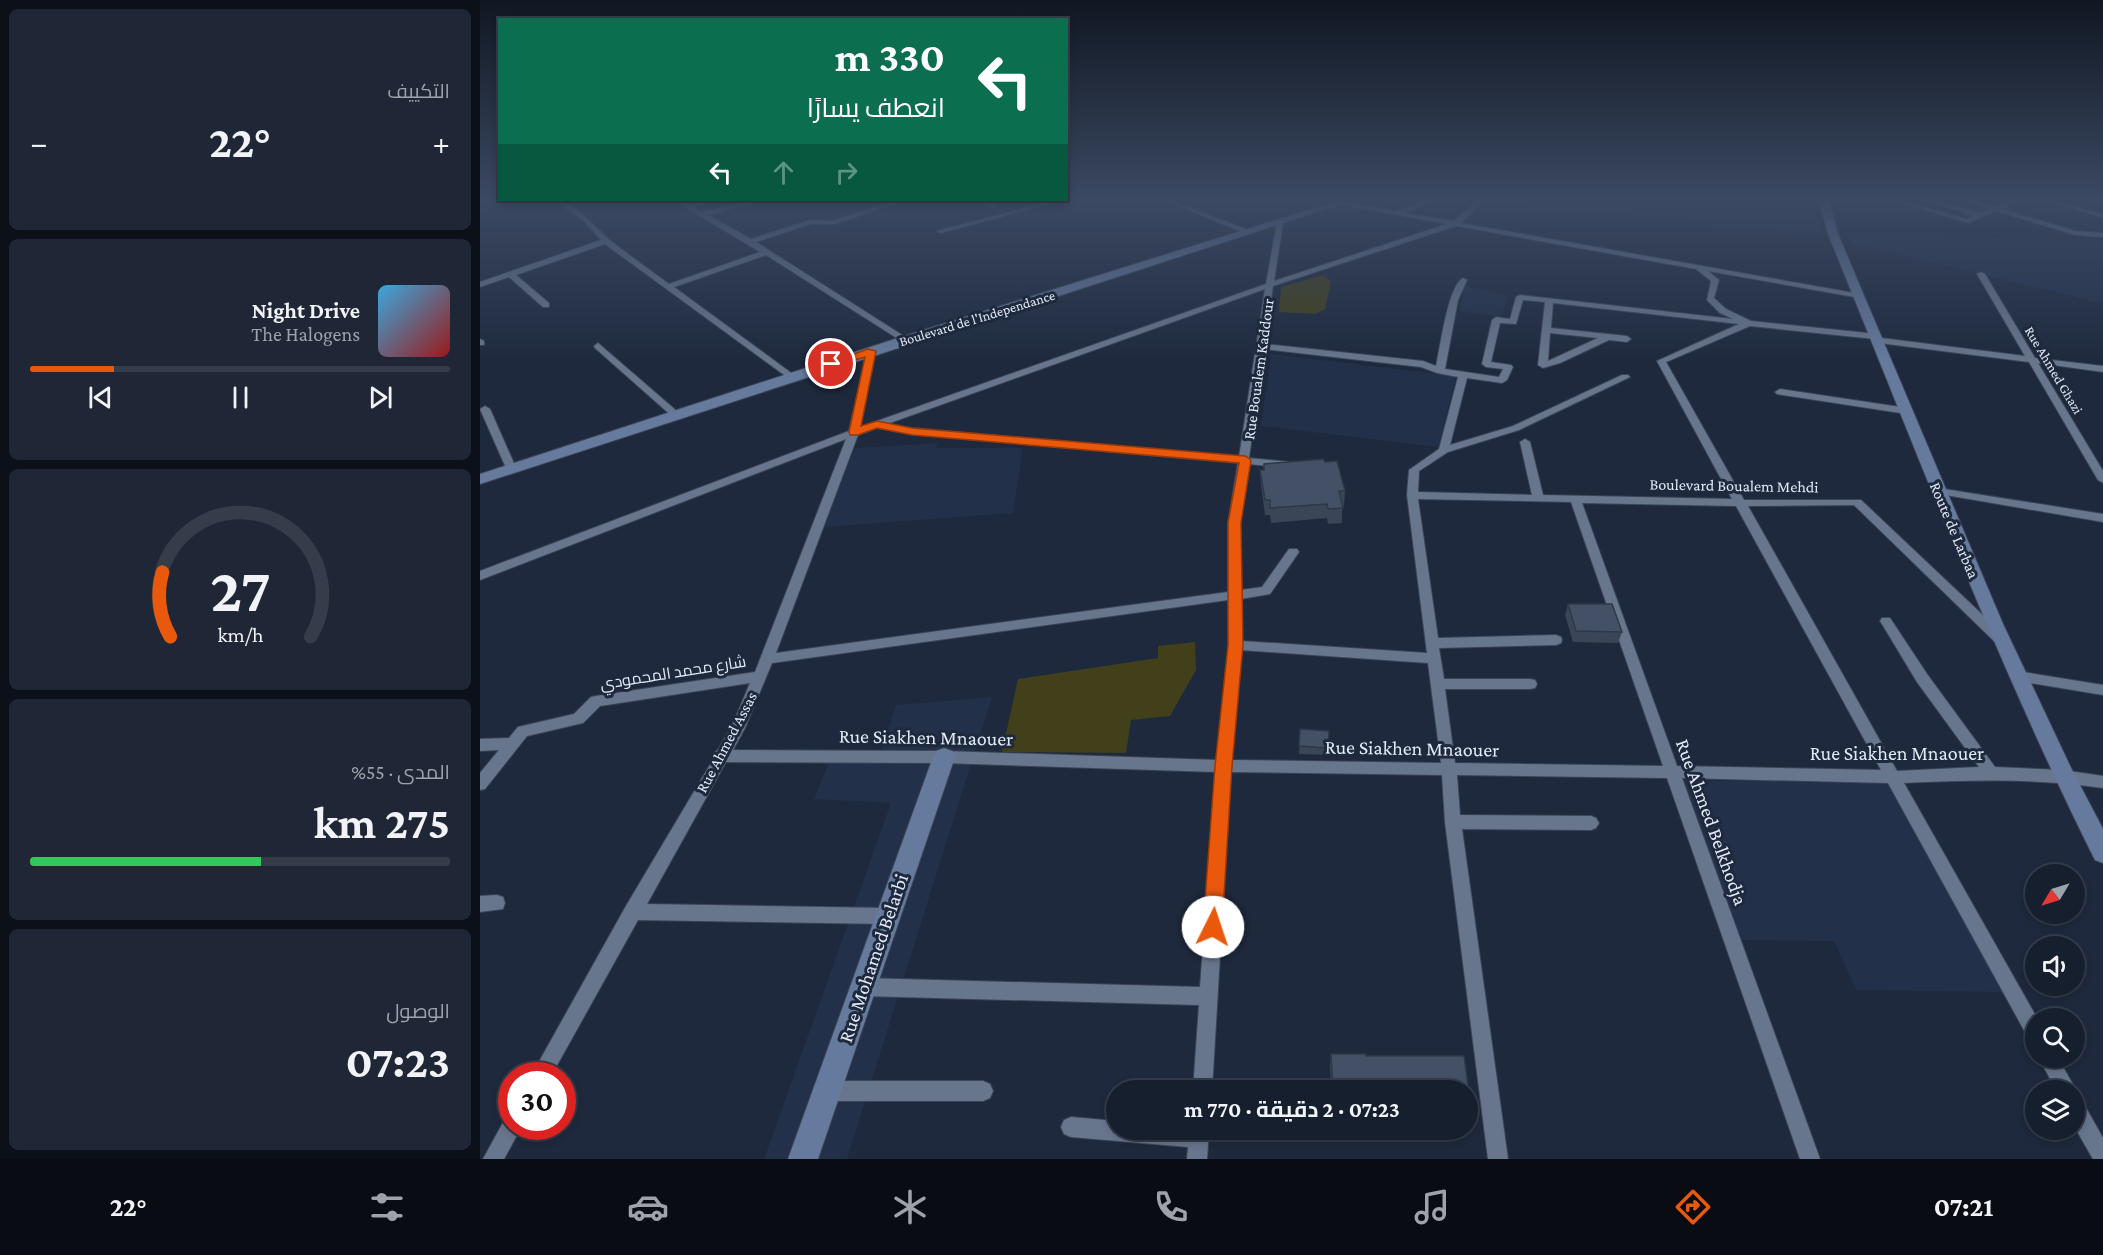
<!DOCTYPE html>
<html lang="ar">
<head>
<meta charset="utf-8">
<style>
	body { margin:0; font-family:"Crimson Pro",Cairo,serif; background:#1f2736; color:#f1f3f6; direction:rtl; height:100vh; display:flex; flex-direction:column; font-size:22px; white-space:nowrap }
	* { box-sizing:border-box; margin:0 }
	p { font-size:20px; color:#9ea2aa }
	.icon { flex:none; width:33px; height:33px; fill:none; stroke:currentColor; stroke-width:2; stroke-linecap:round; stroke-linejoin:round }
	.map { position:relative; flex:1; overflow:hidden; direction:ltr }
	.side { display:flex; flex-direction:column; gap:9px; padding:9px; background:#0c1119; width:480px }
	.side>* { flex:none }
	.top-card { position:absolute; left:18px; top:18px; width:570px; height:183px; border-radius:0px; box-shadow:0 3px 9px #0003,0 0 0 2px #353d4a; direction:rtl; background:#0b6e4f; color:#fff; overflow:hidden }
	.needle { width:39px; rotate:232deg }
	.controls { position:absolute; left:1545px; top:864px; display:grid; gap:12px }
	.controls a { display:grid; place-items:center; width:60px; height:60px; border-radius:50%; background:#161f2e; box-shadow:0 3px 9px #0003,0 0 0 2px #353d4a; font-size:30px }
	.speed { position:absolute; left:18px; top:1062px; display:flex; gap:12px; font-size:30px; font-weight:700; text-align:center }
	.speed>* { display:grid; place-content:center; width:78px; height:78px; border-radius:50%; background:#161f2e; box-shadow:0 3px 9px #0003,0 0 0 2px #353d4a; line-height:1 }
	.speed .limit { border:9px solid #d22; background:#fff; color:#111 }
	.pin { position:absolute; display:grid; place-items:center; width:51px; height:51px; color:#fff; margin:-26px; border:3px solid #fff; border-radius:50%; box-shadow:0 2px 6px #0007 }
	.me { position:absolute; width:66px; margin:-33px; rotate:4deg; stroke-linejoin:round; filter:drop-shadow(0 0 4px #0008) }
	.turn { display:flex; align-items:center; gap:21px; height:126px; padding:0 24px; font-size:27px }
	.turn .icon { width:78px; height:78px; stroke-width:2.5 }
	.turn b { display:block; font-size:42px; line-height:51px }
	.lanes { display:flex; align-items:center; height:57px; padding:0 24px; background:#0003; justify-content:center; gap:30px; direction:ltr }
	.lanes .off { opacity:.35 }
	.big { font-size:45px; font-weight:700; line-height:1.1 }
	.side .card { flex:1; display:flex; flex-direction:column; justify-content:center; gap:9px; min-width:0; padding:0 21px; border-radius:9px; background:#1f2736 }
	.side .dial { align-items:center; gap:0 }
	.dial svg { height:156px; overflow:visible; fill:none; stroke:#353d4a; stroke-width:7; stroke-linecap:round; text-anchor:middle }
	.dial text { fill:#f1f3f6; stroke:none }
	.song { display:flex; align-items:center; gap:18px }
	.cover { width:72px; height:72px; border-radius:9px; background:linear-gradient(135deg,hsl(200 70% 55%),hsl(0 70% 35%)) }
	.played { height:6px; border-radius:3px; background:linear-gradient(90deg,#ea580c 20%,#353d4a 20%) }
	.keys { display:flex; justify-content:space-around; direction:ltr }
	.heat { display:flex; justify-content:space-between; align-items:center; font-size:33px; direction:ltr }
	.charge { height:9px; border-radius:4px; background:linear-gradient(90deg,#34c759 55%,#353d4a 0) }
	.trip { position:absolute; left:626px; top:1080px; width:372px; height:60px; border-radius:30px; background:#161f2e; box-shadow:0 3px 9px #0003,0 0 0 2px #353d4a; font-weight:700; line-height:60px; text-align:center; direction:rtl }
	.tabs { display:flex; height:96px; justify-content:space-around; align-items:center; background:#090c12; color:#9ea2aa }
	.tabs .icon { width:42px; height:42px }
	.tabs .on { color:#ea580c }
	.tabs b { font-size:27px; color:#f1f3f6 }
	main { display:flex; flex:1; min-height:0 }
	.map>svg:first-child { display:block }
</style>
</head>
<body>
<main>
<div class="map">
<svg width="1623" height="1159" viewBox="0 0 1623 1159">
	<rect width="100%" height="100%" fill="#1e293d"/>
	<path fill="#22304a" d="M1053 201H1331L1345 236 1086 209 1085 213 1051 210Z
		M1368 234 1623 241V300L1621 303 1373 244Z
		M985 286 1028 296 1021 317 979 311Z
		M791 354 976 376 958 447 781 426Z
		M458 443 456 448H543L533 513 344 527 375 448Z
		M512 697 367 1159H284L410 806V803L334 799 349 762 398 761 416 705Z
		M1204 781H1408L1525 992 1376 990 1354 941 1261 940Z"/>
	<path fill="#41401a" d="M843 275 851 281 845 309 835 314 799 312 801 287Z
		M715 642 716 670 690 716 651 720 646 753 522 752 538 679 678 658V646Z"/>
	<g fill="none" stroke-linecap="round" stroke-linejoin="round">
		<g stroke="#3c4556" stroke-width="2">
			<path id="street" d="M75 201C94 199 117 230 131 241 150 256 170 270 189 284L280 252 195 201H202L208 204 230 201 229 202 213 207 222 212 270 201H279L278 202 228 215 271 239 330 220 352 221 413 201H421L420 202 355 224H331L276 242 430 340 423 342 286 255 194 287 314 375V379L311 380 125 244 36 275 69 303V307H63L29 277 0 287V282L121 240 105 222Z
				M496 201H504L516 206 513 208Z
				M571 201H580L461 233 457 231Z
				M685 201H693L774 232 767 234Z
				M859 201 916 211 945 201H953L952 202 924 213 974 221 997 201H1003L981 223 1380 294 1384 296 1380 298 1228 271 1239 280 1234 298 1246 309 1271 321 1397 334 1401 338 1545 356 1497 274 1501 272 1505 274 1555 358 1623 366V372L1558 363 1623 471V483L1618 480 1549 362 1399 343 1395 339 1270 326 1186 362 1264 500H1381L1525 636 1526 639 1525 642H1515L1374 505 1268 506 1417 771 1499 767 1437 682 1402 624 1400 621 1402 618H1410L1447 674 1515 767 1582 770 1623 776V788C1556 778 1491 780 1424 783L1557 1018 1556 1044 1550 1041 1408 783 1202 778 1340 1159H1320L1187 778 977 775 980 815 1111 816 1116 818 1119 823 1116 828 1111 830 982 829 1028 1159H1008L965 822 962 775 751 772 732 1090H713L719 1005 383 996 377 993 374 987 377 981 383 978 720 987 736 772 464 763 246 762 167 904 407 908 413 910 415 916 413 922 407 924 158 920 71 1076H51L146 906 234 758 235 752 237 751 252 726 270 683 120 706 103 723 47 736 5 789 0 790V773L19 750 0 751V739L29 738 38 727 94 714 111 697 116 696 275 672 366 439 0 580V571L369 431 388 349 391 348 395 351 380 427 786 284 797 222 803 223 794 281 967 224 857 204 856 203ZM976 226 1216 269 1231 281 1227 300 1240 313 1253 319 1040 295 1036 297 1030 319 1016 317 1012 320 1002 364 1006 367 1023 369 1019 377 965 369 978 300 987 280 983 278C968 286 960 348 956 366L943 361 785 344 793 286ZM785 289 759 457 432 428 407 424ZM1043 300 1065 302 1058 365 1063 368 1080 363 1129 340 1147 342 1151 339 1147 336 1071 328 1073 303 1259 324 1177 361 1252 499 1063 495 1050 442 1045 439 1040 442 1052 495 938 492 939 471 968 452 1039 430 1150 377 1148 375H1142L1033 426 970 445 987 378 1022 383 1027 380 1033 367 1031 365 1011 362 1020 323 1036 324ZM1070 333 1118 338 1068 361ZM784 349 941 367 957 373 978 377 959 449 929 470 927 495 947 653 761 641V599L790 594 819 552 817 549H809L782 587 761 590 760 523 768 464 810 468 815 465 810 462 769 458ZM397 428 432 434 758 463 748 523V592L296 653 378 435ZM938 499 1091 502 1183 766 975 763 965 689H1050L1055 688 1057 684 1055 680 1050 679H964L959 648 1076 645 1081 643 1082 640 1081 637 1076 635 958 638ZM1102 503 1256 506 1401 770 1197 766ZM748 600 749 645 737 760 464 751 253 750 265 728 292 663ZM761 650 948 663 961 763 752 760Z
				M1414 201H1423L1487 219 1494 216 1450 201H1458L1500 213 1510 209 1488 202 1487 201H1495L1515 207 1529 201H1537L1522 209 1596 231 1623 233V237L1595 235 1516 211 1488 223Z
				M1566 201H1575L1623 214V218Z
				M0 339 4 341V345H0Z
				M118 343 199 413V417H193L115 348 114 346Z
				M1300 389 1427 408 1432 411 1427 414 1297 394 1295 392Z
				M5 406 10 409 36 468 35 470 31 471 26 468 0 409Z
				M1458 488 1623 514V522L1454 493 1453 491Z
				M1537 671 1623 685V695L1532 680 1530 676 1532 672Z
				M17 895 23 897 25 903 23 909 0 912V896Z
				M1559 1058H1578L1596 1090 1594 1093V1090H1576Z
				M347 1081H503L510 1084 513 1091 510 1098 503 1101H347L340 1098 337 1091 340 1084Z
				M1594 1097 1601 1099 1623 1138V1159H1613L1594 1126Z
				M32 1116V1126H42L24 1159H3L25 1119Z
				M591 1117 636 1121V1130H729L727 1159H707L708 1147 591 1137 584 1134 581 1127 584 1120Z"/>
		</g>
		<g stroke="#3c4556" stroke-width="2">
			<path id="secondary" d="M857 201H871L0 484V474L421 337Z
				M1339 201H1349L1358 234 1523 624 1592 770 1623 829V863L1615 860C1513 656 1434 444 1348 234Z
				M464 748 472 751 475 757 338 1159H308L453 757 456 751Z"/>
		</g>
		<use href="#street" fill="#68768d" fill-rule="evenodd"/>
		<use href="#secondary" fill="#657a9d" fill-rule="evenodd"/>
	</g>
	<path fill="#3a4558" d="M784 464 865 491 864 506H862V523L848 524 847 518 791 523 790 515H785L781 485 780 470H784Z
		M1088 604 1142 632 1138 643 1093 642 1085 615Z
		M820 729 849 731 848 755 819 754Z
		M851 1054H886V1056H984L991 1107 987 1116V1090H851L850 1065Z"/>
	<path fill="#435066" stroke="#2f3847" stroke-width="1.5" d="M843 459 845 462 857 461 865 491H859L863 508 848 509 847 504 790 508V500H785L780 470H784V464Z
		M1088 604H1132L1142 632 1096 631Z
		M820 729 849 731 848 748 819 746Z
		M851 1054H886V1056H984L991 1107H987V1090H853Z"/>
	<linearGradient id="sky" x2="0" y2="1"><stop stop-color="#101722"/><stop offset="0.55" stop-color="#3b4962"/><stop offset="1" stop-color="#3b4962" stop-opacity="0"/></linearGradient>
	<rect width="1623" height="363" fill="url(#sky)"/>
	<path fill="#ea580c" stroke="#983908" stroke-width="1.5" d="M388 349 396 351 381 426 397 421 432 428 765 456 771 460 761 523 763 645 752 766 742 927 739 934 733 936 726 934 723 927 735 766 748 645V523L759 463 432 435 397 428 378 435H370L369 432 385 357 351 367 346 364Z"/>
	<g text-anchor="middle" stroke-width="6" stroke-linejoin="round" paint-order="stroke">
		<g font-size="14" fill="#e2eaf7" stroke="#1e293d">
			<text transform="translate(497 318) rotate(-17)" y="5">Boulevard de l'Independance</text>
			<text transform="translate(1574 370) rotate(59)" y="5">Rue Ahmed Ghazi</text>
		</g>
		<g font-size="16" fill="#e2eaf7" stroke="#1e293d">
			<text transform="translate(778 369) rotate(-82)" y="6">Rue Boualem Kaddour</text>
			<text transform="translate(1254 485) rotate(1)" y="6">Boulevard Boualem Mehdi</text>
			<text transform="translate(1475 530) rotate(67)" y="6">Route de Larbaa</text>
			<text transform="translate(193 672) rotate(-9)" y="6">شارع محمد المحمودي</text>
			<text transform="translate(246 742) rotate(-62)" y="6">Rue Ahmed Assas</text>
		</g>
		<g font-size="20" fill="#e2eaf7" stroke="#1e293d">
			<text transform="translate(446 737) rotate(1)" y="7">Rue Siakhen Mnaouer</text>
			<text transform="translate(932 748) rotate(1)" y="7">Rue Siakhen Mnaouer</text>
			<text x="1417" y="760">Rue Siakhen Mnaouer</text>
			<text transform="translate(1232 822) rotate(70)" y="7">Rue Ahmed Belkhodja</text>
			<text transform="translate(393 958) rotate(-71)" y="7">Rue Mohamed Belarbi</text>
		</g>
	</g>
</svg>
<div class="controls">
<a><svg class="needle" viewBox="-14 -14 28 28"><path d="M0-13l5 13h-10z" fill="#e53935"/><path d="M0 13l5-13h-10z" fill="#9ea2aa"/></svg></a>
<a><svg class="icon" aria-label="sound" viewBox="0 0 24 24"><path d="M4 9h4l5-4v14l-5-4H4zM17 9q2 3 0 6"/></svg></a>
<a><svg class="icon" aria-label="search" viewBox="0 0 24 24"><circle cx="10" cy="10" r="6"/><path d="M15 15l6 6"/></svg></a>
<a><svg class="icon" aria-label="layers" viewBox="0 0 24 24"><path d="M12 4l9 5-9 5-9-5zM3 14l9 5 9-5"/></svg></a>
</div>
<div class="speed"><div class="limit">30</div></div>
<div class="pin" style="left:351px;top:364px;background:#d93025"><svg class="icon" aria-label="arrive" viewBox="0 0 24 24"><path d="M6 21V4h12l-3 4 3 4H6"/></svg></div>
<svg class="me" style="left:733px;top:927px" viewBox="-20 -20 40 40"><circle r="19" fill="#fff"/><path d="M0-13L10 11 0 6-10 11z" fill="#ea580c"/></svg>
<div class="trip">07:23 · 2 دقيقة · 770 m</div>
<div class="top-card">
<div class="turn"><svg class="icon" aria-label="left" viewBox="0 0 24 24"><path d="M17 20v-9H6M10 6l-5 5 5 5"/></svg><div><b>330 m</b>انعطف يسارًا</div></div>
<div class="lanes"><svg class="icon" aria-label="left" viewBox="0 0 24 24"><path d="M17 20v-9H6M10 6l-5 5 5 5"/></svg><svg class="icon off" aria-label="ahead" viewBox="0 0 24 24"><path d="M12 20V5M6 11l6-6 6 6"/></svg><svg class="icon off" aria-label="right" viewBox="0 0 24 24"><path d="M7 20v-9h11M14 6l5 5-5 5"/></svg></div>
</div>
</div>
<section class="side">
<div class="card"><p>التكييف</p>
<div class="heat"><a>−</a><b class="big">22°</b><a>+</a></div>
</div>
<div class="card">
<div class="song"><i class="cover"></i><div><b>Night Drive</b><p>The Halogens</p></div></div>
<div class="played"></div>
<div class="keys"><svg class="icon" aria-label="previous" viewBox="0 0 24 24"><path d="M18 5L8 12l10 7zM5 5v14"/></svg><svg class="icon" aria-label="pause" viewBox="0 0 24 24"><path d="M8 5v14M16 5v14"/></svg><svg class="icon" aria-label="next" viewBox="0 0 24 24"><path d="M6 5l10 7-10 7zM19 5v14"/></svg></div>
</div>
<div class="card dial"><svg viewBox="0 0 100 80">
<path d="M14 69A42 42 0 1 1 86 69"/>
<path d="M14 69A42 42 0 0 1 10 36" stroke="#ea580c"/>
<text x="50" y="56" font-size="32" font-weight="700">27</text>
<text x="50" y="72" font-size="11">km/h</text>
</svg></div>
<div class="card"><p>المدى · 55%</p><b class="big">275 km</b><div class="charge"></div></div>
<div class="card"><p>الوصول</p><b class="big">07:23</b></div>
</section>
</main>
<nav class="tabs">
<b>07:21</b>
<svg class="icon on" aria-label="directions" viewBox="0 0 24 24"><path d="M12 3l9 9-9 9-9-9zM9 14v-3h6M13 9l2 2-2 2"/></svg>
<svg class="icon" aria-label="music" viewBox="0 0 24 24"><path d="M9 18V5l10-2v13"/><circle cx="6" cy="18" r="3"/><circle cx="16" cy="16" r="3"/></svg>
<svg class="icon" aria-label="phone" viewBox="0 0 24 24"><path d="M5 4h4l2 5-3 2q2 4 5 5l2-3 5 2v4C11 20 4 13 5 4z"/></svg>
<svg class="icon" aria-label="climate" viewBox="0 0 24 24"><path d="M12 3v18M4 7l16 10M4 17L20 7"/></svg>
<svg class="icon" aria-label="car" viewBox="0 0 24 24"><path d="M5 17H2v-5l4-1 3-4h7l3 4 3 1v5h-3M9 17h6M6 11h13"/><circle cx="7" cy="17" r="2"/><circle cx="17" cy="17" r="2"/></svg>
<svg class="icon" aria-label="filters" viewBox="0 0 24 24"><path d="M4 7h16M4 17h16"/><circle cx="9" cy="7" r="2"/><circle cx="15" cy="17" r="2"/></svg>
<b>22°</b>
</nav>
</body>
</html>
